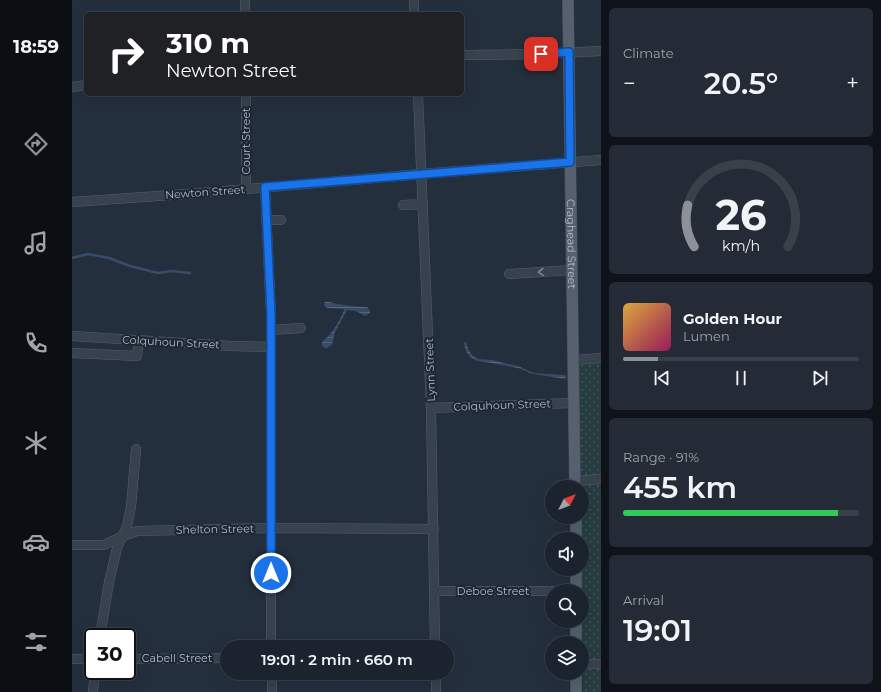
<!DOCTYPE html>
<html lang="en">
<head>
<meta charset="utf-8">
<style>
	body { margin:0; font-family:Montserrat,sans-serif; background:#242b36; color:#f1f3f6; height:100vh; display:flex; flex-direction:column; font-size:15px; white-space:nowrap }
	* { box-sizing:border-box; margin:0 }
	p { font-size:13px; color:#a0a4aa }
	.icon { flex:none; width:22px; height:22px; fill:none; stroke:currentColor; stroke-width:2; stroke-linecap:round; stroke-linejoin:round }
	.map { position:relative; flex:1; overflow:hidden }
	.sheet { display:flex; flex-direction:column; gap:8px; padding:8px; background:#0f1319; width:280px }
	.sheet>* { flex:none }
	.top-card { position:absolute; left:12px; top:12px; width:380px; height:84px; border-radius:6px; box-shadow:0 4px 16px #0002,0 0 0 1px #39404a; background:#202124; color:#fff; overflow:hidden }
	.needle { width:26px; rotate:48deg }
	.tools { position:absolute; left:473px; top:480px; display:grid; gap:8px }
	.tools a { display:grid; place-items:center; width:44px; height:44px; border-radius:50%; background:#1b232e; box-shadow:0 4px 16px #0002,0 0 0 1px #39404a; font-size:20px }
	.speed { position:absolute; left:12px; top:628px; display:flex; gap:8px; font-size:20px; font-weight:700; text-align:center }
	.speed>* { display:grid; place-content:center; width:52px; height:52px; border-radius:50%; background:#1b232e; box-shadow:0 4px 16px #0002,0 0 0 1px #39404a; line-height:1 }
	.speed .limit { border:2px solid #111; border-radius:6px; background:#fff; color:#111 }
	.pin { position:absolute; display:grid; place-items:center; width:34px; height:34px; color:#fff; margin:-17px; border-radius:8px; box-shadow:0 2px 6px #0006 }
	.me { position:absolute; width:44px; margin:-22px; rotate:0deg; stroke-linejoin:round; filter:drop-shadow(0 0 3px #0008) }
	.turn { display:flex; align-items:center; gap:14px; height:84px; padding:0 16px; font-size:18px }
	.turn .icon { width:52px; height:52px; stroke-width:2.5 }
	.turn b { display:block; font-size:28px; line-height:34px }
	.big { font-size:30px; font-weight:600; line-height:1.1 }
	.sheet .tile { flex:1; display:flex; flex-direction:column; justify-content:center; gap:6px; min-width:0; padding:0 14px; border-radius:6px; background:#242b36 }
	.sheet .dial { align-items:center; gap:0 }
	.dial svg { height:104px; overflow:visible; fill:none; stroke:#39404a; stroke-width:7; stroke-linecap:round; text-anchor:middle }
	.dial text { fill:#f1f3f6; stroke:none }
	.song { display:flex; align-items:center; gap:12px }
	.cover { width:48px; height:48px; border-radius:6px; background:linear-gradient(135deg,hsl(40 70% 55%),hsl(330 70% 35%)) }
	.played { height:4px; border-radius:2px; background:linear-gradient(90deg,#8c9099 15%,#39404a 15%) }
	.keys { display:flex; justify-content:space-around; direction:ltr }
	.heat { display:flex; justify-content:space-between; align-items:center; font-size:22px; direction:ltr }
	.charge { height:6px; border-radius:3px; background:linear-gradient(90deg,#34c759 91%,#39404a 0) }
	.trip { position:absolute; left:148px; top:640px; width:234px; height:40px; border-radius:20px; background:#1b232e; box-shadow:0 4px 16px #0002,0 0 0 1px #39404a; font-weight:600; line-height:40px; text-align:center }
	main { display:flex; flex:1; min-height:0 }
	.tab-bar { display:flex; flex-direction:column; width:72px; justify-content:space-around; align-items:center; background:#0b0e12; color:#a0a4aa }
	.tab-bar .icon { width:28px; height:28px }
	.tab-bar .on { color:#8c9099 }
	.tab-bar b { font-size:18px; color:#f1f3f6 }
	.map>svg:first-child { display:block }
</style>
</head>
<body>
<main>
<nav class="tab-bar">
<b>18:59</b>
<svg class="icon on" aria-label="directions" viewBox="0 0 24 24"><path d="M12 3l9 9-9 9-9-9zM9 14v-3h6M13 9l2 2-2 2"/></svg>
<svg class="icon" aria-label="music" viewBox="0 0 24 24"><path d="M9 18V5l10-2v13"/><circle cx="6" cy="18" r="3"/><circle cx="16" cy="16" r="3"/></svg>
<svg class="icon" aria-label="phone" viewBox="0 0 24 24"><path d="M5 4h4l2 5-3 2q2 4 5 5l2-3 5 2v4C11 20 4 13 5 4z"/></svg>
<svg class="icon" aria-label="climate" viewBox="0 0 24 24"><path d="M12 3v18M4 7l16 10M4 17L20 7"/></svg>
<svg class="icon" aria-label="car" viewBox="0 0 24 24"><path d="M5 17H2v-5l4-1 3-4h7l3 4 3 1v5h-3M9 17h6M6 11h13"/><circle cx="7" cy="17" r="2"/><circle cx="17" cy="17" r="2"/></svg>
<svg class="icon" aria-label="filters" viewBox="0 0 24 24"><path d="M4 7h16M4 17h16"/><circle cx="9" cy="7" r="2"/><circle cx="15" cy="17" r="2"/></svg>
</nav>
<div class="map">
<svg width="529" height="692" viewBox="0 0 529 692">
	<defs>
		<pattern id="park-dots" width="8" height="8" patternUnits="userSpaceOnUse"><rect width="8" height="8" fill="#263c3f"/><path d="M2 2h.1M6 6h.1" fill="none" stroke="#435659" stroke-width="1.8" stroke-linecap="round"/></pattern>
		<pattern id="water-rules" width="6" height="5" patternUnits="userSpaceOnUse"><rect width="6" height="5" fill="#394c67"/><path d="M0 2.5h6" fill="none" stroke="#53647b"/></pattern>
	</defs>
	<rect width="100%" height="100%" fill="#242f3e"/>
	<path fill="url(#park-dots)" d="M529 362V692H511L509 517H510V487H509L507 364Z"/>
	<path fill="url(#water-rules)" d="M253 302C258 301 261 304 266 304 276 306 286 307 295 307L298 310V313L293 316 284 311 275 310 263 332 260 345 254 348 250 346V342C260 334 268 321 272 310V309L255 308 252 305Z
		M394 342 396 349 400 355 406 359 420 360 436 364 446 366 461 373 493 375 494 379 461 374 446 368 419 363 405 361 398 357 394 351 392 343Z"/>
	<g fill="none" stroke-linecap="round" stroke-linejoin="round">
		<path stroke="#394c67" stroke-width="2.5" d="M0 258 16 254 37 258 58 266 86 273 99 271 118 273"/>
		<g stroke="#565f6c" stroke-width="10">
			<path id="minor" d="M173 0V14
				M342 0V14
				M390 55 469 54 529 51
				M0 87 14 85
				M174 94V189
				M346 94 359 408 363 647
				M193 187 199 314V647
				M0 202 129 193 349 174 529 160
				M331 205 351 204
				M194 220H209
				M437 274 500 270
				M199 330 229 328
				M0 336 159 346 199 347
				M0 353 65 356 67 340
				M501 360 529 358
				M359 408 501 403
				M503 481 529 479
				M0 545H32L49 537 65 531 199 528 362 529
				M363 591H480
				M28 637 37 582 45 548 55 526 59 507 64 449
				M0 659H21
				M55 659 155 658
				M510 664H529
				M200 673V692
				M364 673V692
				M21 692 23 671"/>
		</g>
		<g stroke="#414a57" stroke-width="12">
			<g id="major">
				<path id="s1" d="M496 0 503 487"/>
				<path d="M504 517V539"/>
				<path d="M504 591V569"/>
				<path d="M504 643V621"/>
				<path d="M504 692V673"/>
			</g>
		</g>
		<use href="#minor" stroke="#38414e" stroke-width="9"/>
		<use href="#major" stroke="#56606e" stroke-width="11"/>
	</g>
	<defs><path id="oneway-chevron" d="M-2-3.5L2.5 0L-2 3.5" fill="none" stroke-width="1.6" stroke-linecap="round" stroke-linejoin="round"/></defs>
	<use stroke="#7c8592" href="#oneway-chevron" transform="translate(469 272) rotate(177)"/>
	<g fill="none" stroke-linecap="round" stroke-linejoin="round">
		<g stroke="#114b97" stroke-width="10">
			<path id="route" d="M199 573V314L193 187 498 162 497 52 469 54"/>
		</g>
		<use href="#route" stroke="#1a73e8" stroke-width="7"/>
	</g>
	<g text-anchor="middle" stroke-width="4" stroke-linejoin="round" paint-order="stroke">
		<g font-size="11" fill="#b4bcc9" stroke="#1d2633">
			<text transform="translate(174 141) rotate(-90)" y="4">Court Street</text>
			<text transform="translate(133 192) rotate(-4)" y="4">Newton Street</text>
			<text dy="4" stroke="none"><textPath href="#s1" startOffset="244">Craghead Street</textPath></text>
			<text transform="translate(99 342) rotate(3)" y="4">Colquhoun Street</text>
			<text transform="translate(358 370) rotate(-92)" y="4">Lynn Street</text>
			<text transform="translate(430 405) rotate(-2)" y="4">Colquhoun Street</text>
			<text transform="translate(143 529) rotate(-1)" y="4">Shelton Street</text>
			<text x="421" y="595">Deboe Street</text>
			<text x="105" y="662">Cabell Street</text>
		</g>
	</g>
</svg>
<div class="tools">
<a><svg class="needle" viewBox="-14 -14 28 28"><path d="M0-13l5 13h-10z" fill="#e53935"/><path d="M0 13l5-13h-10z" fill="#a0a4aa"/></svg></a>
<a><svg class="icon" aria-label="sound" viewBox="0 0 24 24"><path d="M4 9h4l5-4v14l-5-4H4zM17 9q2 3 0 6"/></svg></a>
<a><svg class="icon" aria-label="search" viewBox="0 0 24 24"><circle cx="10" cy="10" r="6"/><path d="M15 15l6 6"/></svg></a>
<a><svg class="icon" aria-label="layers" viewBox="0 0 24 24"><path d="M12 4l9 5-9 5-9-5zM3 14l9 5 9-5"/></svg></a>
</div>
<div class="speed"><div class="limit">30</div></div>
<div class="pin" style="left:469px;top:54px;background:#d93025"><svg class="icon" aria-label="arrive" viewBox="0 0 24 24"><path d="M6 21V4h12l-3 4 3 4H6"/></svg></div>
<svg class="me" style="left:199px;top:573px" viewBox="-20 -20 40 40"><circle r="17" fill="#1a73e8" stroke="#fff" stroke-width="3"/><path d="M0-11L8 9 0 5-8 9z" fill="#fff"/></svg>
<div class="trip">19:01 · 2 min · 660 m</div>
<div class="top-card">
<div class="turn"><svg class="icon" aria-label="right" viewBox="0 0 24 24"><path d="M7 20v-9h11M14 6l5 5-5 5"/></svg><div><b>310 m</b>Newton Street</div></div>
</div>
</div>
<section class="sheet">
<div class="tile"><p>Climate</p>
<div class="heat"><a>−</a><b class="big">20.5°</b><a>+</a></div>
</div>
<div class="tile dial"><svg viewBox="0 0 100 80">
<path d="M14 69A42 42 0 1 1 86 69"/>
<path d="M14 69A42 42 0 0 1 9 37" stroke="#8c9099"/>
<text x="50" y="56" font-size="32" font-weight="700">26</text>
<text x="50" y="72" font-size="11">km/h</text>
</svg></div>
<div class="tile">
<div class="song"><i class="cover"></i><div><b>Golden Hour</b><p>Lumen</p></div></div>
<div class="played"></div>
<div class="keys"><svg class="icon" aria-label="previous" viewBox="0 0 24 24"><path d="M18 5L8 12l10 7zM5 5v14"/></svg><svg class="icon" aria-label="pause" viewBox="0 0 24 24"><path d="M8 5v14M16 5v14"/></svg><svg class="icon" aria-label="next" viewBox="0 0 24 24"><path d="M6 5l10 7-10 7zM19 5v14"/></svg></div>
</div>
<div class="tile"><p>Range · 91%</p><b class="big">455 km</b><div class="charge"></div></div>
<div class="tile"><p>Arrival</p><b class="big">19:01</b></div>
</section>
</main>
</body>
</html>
